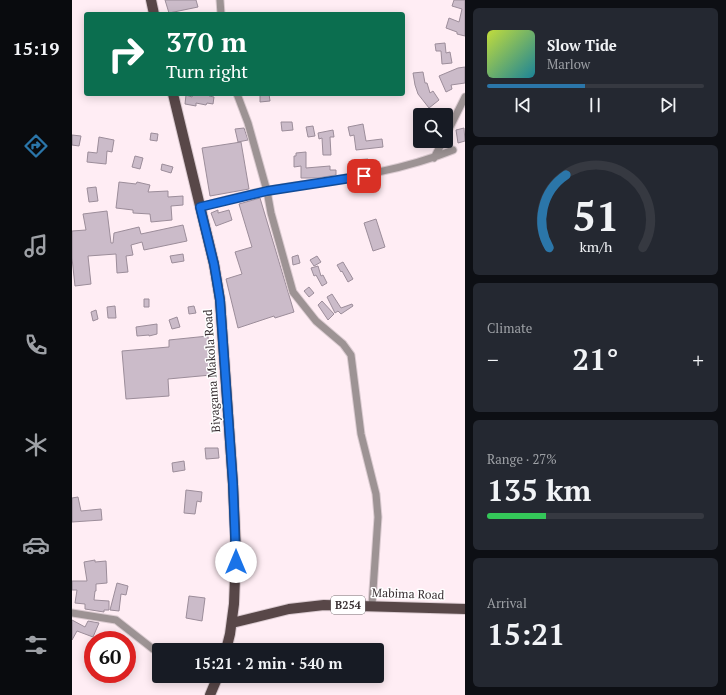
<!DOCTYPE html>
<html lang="en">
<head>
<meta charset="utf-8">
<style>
	body { margin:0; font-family:"PT Serif",serif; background:#242831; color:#f1f3f6; height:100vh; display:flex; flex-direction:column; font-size:15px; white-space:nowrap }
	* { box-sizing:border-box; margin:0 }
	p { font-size:13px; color:#9ea1a6 }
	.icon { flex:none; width:22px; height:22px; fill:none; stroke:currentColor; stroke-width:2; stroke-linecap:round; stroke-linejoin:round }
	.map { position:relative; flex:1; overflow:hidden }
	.drawer { display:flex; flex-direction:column; gap:8px; padding:8px; background:#0d0f14; width:261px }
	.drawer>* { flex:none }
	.top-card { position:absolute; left:12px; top:12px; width:321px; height:84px; border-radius:4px; box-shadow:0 2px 10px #0003; background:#0b6e4f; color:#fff; overflow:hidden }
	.controls { position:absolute; left:341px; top:108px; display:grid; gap:8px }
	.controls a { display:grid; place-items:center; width:40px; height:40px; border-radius:4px; background:#171b24; box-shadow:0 2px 10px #0003; font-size:20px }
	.speed { position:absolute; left:12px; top:631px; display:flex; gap:8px; font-size:20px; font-weight:700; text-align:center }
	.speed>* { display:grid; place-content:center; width:52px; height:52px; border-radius:50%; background:#171b24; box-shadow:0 2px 10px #0003; line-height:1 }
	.speed .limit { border:6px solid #d22; background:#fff; color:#111 }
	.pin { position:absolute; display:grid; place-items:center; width:34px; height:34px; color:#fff; margin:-17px; border-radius:8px; box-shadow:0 2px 6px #0006 }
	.me { position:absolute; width:44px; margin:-22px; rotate:0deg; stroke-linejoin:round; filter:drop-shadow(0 0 3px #0008) }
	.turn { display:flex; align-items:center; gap:14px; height:84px; padding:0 16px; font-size:18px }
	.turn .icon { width:52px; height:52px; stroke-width:2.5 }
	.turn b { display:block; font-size:28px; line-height:34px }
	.big { font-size:30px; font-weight:700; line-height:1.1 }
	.drawer .widget { flex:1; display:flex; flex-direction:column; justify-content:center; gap:6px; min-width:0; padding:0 14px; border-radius:6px; background:#242831 }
	.drawer .dial { align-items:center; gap:0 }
	.dial svg { height:104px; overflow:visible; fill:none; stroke:#363941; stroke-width:7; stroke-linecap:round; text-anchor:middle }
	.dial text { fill:#f1f3f6; stroke:none }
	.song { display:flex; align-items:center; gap:12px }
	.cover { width:48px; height:48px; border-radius:6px; background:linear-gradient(135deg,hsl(70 70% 55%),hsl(190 70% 35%)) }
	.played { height:4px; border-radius:2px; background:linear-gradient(90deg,#2b76a9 45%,#363941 45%) }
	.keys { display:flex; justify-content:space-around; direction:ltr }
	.heat { display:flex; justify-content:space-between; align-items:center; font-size:22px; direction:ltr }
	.charge { height:6px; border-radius:3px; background:linear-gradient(90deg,#34c759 27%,#363941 0) }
	.trip { position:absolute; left:80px; top:643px; width:232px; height:40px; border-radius:4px; background:#171b24; box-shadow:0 2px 10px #0003; font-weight:700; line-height:40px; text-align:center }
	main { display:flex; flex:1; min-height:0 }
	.dock { display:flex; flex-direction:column; width:72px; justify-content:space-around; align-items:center; background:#090b0e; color:#9ea1a6 }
	.dock .icon { width:28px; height:28px }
	.dock .active { color:#2b76a9 }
	.dock b { font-size:18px; color:#f1f3f6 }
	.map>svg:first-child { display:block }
</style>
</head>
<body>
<main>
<nav class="dock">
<b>15:19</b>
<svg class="icon active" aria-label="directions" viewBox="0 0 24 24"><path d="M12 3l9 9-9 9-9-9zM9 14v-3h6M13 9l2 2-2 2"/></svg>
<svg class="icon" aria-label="music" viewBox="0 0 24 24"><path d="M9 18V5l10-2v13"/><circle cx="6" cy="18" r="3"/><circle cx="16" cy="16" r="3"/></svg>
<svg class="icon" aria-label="phone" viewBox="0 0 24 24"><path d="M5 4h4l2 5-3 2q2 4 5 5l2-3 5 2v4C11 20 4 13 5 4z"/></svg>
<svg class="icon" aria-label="climate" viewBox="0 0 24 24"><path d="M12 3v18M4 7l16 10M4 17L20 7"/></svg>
<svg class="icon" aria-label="car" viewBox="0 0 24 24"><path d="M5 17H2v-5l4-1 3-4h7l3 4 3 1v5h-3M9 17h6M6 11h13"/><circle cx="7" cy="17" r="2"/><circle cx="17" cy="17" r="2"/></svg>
<svg class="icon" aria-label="filters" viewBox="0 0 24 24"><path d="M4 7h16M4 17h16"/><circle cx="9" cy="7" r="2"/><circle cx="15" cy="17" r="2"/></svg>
</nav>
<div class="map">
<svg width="393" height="695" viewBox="0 0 393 695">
	<rect width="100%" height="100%" fill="#ffedf4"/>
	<path fill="#cbbbc9" stroke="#9c8d9a" d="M93 0H124L126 7 97 13Z
		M382 0H393V36L385 34V32L374 28 377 18 387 22 390 9 380 6Z
		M373 43 374 53 378 52 380 63 370 64 369 51H364L363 44Z
		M393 67V83L379 85 380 89 374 92 367 76 386 68Z
		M351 72 353 83H355L358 93 361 91 367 100 357 108 346 94 343 85 341 73Z
		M121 94H137V96L142 97 141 104 135 103 134 105 124 103V106L113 104 114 95 120 97Z
		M188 94H197L198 101 188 102Z
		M209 122H220L221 130 210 131Z
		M291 124 294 141 310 139 311 147 284 150 282 135 278 136 276 127Z
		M241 126 243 136 236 137 234 127Z
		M172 128 176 140 166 142 163 129Z
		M392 128 393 141 386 143 384 130Z
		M261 130 262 137H258L259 155H251L250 138 247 139 246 133Z
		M79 133 86 134 85 141 78 140Z
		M0 135 9 136 7 146 0 145Z
		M27 137 42 140 40 152 35 151 34 164 15 162 16 152 25 153Z
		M169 142 177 189 138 196 130 148Z
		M234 152V168L258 166V170H264V175L246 178H229V166L222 167V156H224V153Z
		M63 156 71 158 68 169 60 167Z
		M296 159 297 167 283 169 282 160Z
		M90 164 101 167 99 173 89 170Z
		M47 182 64 184 65 182 78 185 76 192 96 191V197L111 196V205L99 206 100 220 79 222 78 214 61 213V210L44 208Z
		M24 187 26 201 17 202 15 188Z
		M188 198 222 312 203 318 202 316 166 328 154 279 170 274 163 252 180 247 167 204Z
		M146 210V213L157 210 160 220 144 226 139 213Z
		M35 211 39 243H41L42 233 67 227 69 234 111 225 115 241 72 250 70 242 59 245 61 255 54 256 56 272 45 273 44 254 16 256 19 284 3 286 0 258V231L14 230 11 214Z
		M304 219 313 247 301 251 292 223Z
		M111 254 112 261 100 263 98 256Z
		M226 255 228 263 221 265 220 257Z
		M245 256 249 262 242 266 238 260Z
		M271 262 281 279 276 282 270 271 269 272 265 265Z
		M246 266 249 276 251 275 255 283 250 286 244 275 242 276 239 268Z
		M237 287 242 293 237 297 232 291Z
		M260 294 269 308 280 304 281 306 269 314 266 311 263 313 255 297Z
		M72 299H77V307H72Z
		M250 301 262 314 256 320 246 305Z
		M43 306 44 318H36L35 307Z
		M122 306 124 313 117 314 116 307Z
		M24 310 26 319 21 321 19 312Z
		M105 317 108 327 100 329 97 320Z
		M85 324V334L77 336V335L65 336 64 327Z
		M136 336 139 375 96 379 97 396 54 399 50 351 97 347V340Z
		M133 448H146L147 458 134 459Z
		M112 461 113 470 101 472 100 463Z
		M114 490 130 492 129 502 125 501 123 514 112 513Z
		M6 497 9 511 29 509 30 520 0 522V498Z
		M23 560V562L34 561 35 583 24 584V591H23L22 600 37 601V610H32V612L13 609V604L3 603 5 590H0V581H15L12 562Z
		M45 583 56 586 54 595 49 594 47 611 38 610Z
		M117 596 133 598 130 621 114 618Z
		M0 620 13 627 16 621 27 623 21 637 5 631 0 640Z"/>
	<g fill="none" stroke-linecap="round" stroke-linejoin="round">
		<g stroke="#dbcbd1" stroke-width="9">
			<path id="minor" d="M148 0 149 14
				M165 94 176 123 195 191 199 213 221 292 244 321 271 344 279 355 289 434 304 494 306 517 300 605
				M374 135 393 97
				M362 158 371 141
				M128 207C151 201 174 194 197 190 259 180 322 174 381 150
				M0 613 44 620 81 649 87 652"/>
		</g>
		<g stroke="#dbcbd1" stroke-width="12">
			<path id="primary" d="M79 0 82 14
				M101 94 142 264 148 300 161 484 164 551 162 604 158 634 154 650
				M160 623 217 609 252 605 393 609
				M138 695 146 676"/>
		</g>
		<use href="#minor" stroke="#9d9394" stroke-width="7"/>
		<use href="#primary" stroke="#584748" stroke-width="10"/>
	</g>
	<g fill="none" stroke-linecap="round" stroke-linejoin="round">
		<g stroke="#114b97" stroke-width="10">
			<path id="route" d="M164 562 161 484 148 300 142 264 128 207 195 191 292 176"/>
		</g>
		<use href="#route" stroke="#1a73e8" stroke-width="7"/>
	</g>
	<g text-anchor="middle" stroke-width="3" stroke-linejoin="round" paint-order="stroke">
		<rect fill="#fff" stroke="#746e70" stroke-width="1" x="259" y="596" width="34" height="18" rx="3"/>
		<g font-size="11" font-weight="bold" fill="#393033">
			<text x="276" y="609">B254</text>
		</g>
		<g font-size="12" fill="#393033" stroke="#fff">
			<text transform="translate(140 371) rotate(-94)" y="4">Biyagama Makola Road</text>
			<text transform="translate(336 594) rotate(2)" y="4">Mabima Road</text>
		</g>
	</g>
</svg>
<div class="controls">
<a><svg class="icon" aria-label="search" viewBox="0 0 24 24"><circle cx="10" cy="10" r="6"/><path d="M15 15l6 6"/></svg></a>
</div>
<div class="speed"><div class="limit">60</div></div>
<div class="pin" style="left:292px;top:176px;background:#d93025"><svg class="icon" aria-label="arrive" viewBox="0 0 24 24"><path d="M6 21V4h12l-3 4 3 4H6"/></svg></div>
<svg class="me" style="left:164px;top:562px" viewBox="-20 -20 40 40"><circle r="19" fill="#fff"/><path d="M0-13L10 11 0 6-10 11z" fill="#1a73e8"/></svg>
<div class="trip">15:21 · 2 min · 540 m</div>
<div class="top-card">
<div class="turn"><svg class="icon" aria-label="right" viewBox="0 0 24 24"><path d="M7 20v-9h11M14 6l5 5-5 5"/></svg><div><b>370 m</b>Turn right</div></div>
</div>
</div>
<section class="drawer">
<div class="widget">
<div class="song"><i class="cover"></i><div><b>Slow Tide</b><p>Marlow</p></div></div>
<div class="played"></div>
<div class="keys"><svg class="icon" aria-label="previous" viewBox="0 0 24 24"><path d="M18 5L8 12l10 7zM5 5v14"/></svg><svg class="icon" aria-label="pause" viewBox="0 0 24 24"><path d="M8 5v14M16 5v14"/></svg><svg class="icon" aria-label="next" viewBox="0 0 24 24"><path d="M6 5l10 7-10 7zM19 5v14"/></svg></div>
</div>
<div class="widget dial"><svg viewBox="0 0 100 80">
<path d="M14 69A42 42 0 1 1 86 69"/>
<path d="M14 69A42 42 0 0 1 27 13" stroke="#2b76a9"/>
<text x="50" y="56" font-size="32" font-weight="700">51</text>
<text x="50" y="72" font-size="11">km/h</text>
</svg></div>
<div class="widget"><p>Climate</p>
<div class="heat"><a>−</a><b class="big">21°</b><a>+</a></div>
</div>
<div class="widget"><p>Range · 27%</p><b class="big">135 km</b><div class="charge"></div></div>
<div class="widget"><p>Arrival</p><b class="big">15:21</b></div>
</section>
</main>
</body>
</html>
